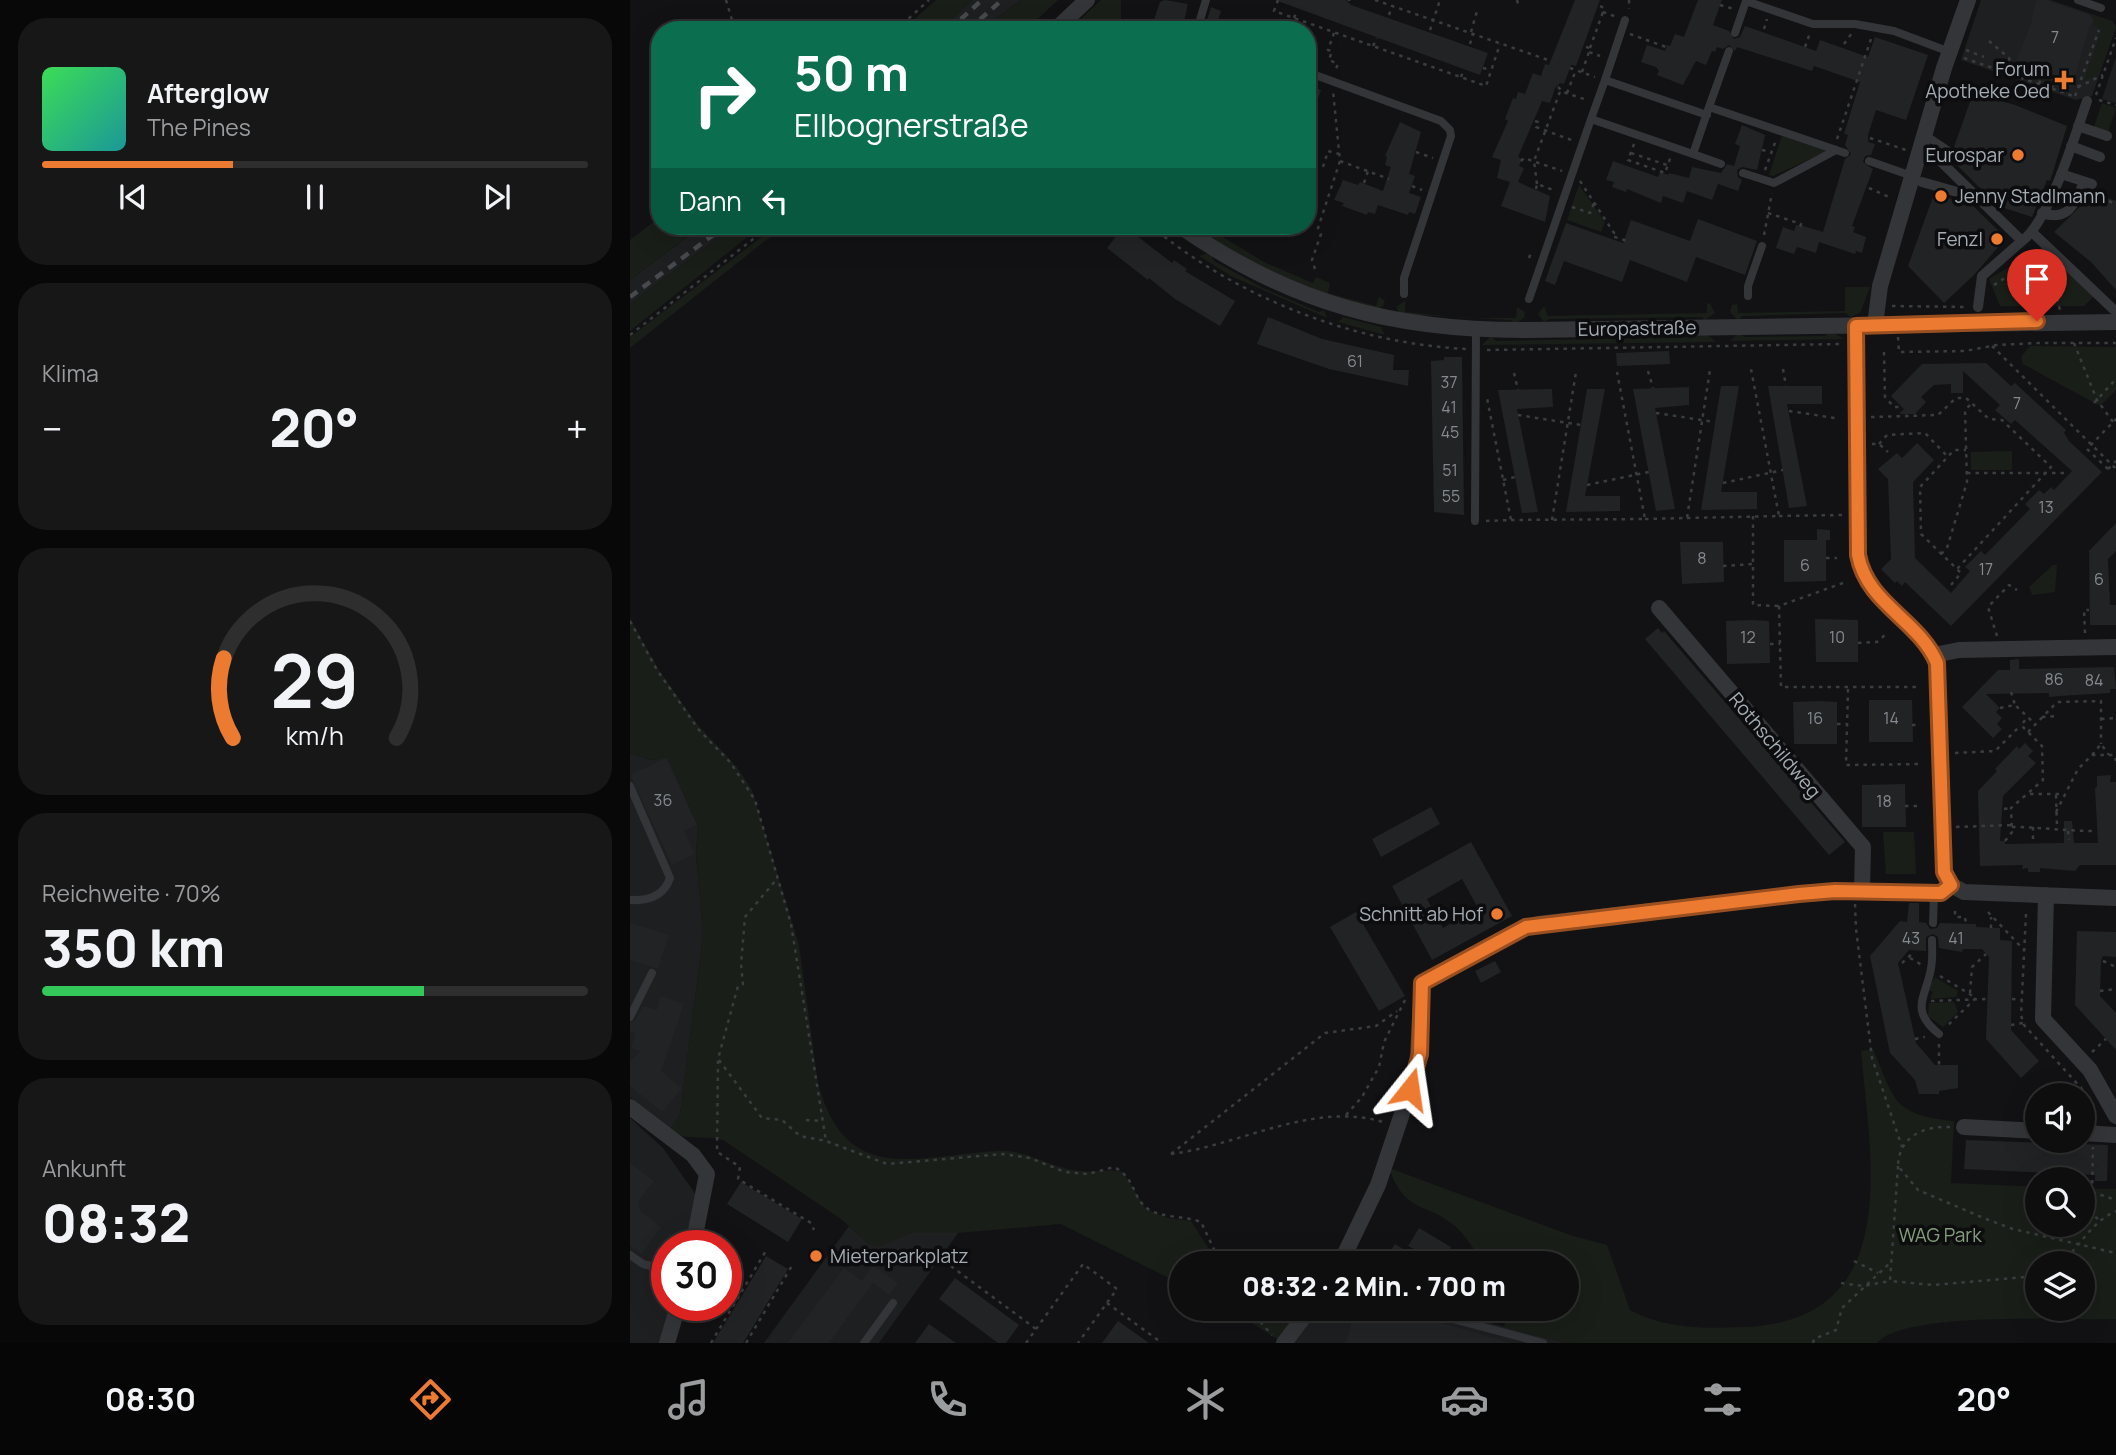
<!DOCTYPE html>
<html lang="de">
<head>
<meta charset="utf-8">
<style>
	body { margin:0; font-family:Manrope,sans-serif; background:#171718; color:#f1f3f6; height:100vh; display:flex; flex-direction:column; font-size:26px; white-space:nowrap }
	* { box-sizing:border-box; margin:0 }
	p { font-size:23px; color:#9b9c9e }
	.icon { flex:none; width:38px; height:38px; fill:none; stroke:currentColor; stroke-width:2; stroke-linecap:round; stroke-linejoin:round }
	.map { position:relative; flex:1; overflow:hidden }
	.panel { display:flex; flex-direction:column; gap:18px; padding:18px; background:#080808; width:630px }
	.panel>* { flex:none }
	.hud { position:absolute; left:21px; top:21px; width:665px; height:214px; border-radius:28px; box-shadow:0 7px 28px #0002,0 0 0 2px #2e2e2f; background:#0b6e4f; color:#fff; overflow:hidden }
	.controls { position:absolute; left:1395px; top:1083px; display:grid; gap:14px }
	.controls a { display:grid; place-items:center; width:70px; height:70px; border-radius:50%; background:#0e0e0f; box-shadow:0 7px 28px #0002,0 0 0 2px #2e2e2f; font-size:35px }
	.speed { position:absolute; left:21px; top:1230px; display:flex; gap:14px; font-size:35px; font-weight:700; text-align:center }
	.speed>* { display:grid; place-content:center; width:91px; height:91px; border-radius:50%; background:#0e0e0f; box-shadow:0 7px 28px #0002,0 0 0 2px #2e2e2f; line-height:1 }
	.speed .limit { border:10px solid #d22; background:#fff; color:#111 }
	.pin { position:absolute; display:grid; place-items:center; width:60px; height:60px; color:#fff; margin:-72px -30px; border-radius:50% 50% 50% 0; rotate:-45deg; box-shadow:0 0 7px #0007 }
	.pin .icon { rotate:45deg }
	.me { position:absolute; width:77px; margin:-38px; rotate:15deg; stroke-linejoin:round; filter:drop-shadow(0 0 5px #0008) }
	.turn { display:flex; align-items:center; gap:24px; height:147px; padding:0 28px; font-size:32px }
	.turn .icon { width:91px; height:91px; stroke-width:2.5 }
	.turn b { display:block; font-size:49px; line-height:60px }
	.then { display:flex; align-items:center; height:66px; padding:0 28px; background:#0003; gap:14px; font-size:26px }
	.big { font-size:52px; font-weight:800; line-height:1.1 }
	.panel .widget { flex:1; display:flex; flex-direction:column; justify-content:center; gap:10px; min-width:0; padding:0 24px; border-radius:28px; background:#171718 }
	.panel .dial { align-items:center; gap:0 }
	.dial svg { height:182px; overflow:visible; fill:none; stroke:#2e2e2f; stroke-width:7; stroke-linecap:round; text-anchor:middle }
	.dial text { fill:#f1f3f6; stroke:none }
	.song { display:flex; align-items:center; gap:21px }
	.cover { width:84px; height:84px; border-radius:10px; background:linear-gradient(135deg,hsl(130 70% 55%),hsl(180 70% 35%)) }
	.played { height:7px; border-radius:4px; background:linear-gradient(90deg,#ed7a31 35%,#2e2e2f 35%) }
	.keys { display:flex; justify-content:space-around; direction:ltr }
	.heat { display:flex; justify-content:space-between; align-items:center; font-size:38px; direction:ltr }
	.charge { height:10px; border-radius:5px; background:linear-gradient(90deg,#34c759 70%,#2e2e2f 0) }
	.trip { position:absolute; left:539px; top:1251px; width:410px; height:70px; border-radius:35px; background:#0e0e0f; box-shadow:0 7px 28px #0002,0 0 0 2px #2e2e2f; font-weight:800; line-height:70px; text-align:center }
	.tabs { display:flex; height:112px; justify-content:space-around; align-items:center; background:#060606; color:#9b9c9e }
	.tabs .icon { width:49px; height:49px }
	.tabs .selected { color:#ed7a31 }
	.tabs b { font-size:32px; color:#f1f3f6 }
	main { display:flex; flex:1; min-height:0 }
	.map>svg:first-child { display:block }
</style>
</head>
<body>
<main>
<section class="panel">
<div class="widget">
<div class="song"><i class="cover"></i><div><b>Afterglow</b><p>The Pines</p></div></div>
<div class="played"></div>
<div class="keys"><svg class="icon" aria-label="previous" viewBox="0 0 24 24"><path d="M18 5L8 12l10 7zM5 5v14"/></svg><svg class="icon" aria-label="pause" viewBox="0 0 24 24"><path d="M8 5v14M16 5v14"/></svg><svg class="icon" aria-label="next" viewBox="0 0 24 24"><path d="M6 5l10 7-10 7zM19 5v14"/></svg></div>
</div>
<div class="widget"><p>Klima</p>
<div class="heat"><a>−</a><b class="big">20°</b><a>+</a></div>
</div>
<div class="widget dial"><svg viewBox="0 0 100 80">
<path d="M14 69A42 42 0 1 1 86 69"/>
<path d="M14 69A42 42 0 0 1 10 34" stroke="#ed7a31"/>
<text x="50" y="56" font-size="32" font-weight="700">29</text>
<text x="50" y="72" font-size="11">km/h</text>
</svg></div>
<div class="widget"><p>Reichweite · 70%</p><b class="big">350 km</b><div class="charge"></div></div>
<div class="widget"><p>Ankunft</p><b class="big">08:32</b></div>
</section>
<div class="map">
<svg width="1486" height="1343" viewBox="0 0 1486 1343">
	<rect width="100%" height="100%" fill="#121214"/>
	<path fill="#1e1f21" d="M342 0H391L350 30H310Z
		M1351 0H1420L1482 21 1486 27 1462 96 1446 100 1331 60Z
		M1486 57V103L1472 99Z
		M72 226H104L0 304V280Z
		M0 753 21 760 38 757 68 826 66 854 73 935 50 1115 40 1130 0 1097Z
		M0 1118 33 1148 69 1199 58 1246H37V1306H42L31 1343H0Z
		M219 1226 240 1245H251L281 1233H328L249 1343H134Z
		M686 1309H806L937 1343H660Z"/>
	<path fill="#191e18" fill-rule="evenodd" d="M306 0H342L310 30H272Z
		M391 0H428L396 30H350Z
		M471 0H491V30H439Z
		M1460 14 1482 21 1486 27 1469 75 1454 81 1472 29 1463 25Z
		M1472 103 1486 108 1478 132 1464 127Z
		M1152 136 1197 151 1143 176 1139 175Z
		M949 185 975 222 971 232 937 220Z
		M30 217V226H72L0 280V240Z
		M104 226H131L0 331V304Z
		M146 226H154L0 348V337Z
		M564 226H575L634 262 683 283 686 277 700 283 698 293 746 306 749 296 755 301 753 306 749 308C685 294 615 267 564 226Z
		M1414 246 1464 296 1454 306H1370L1359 279Z
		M576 254 582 256 584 261 633 288 689 312 694 310 697 318 601 276 569 256Z
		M1215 287H1240L1230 313 1221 317 1215 313 1113 316 1108 320 1100 312 1102 305 1107 304 1108 313 1215 311Z
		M775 301V312L833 318H886L887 307 895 312 894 318 885 324 881 320 770 314 766 307Z
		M1080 303 1085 313 1075 320 1072 317 919 319 914 322 908 314 914 306 918 316 1077 313V304Z
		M713 317 751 327 755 335 708 322Z
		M1200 331 1214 339 1100 341 1110 332 1114 337 1195 336Z
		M1070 334H1077L1086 342 852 345 861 336 866 341 1065 337Z
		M1400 346 1486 347V390L1470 406 1393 364 1391 357Z
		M1382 451V470H1341V452Z
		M1423 565H1427L1425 592 1402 595 1399 587Z
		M0 618 29 670 67 724 107 767 122 790 169 945 188 1083C216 1188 287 1155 368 1151 398 1149 421 1169 451 1171 466 1173 478 1168 493 1172L516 1209 538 1218 561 1221 588 1263 551 1264V1284L431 1224 328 1233H281L251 1246 240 1245 211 1219 93 1140C73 1134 59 1143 40 1130L50 1115 73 935 66 854 68 826 38 758 21 760 0 753Z
		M1253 832H1284L1286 874H1256Z
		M1305 977 1328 991 1326 997 1300 999 1303 992 1298 990Z
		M1324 1002 1328 1012 1313 1027 1298 1016 1299 1003Z
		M1243 1049C1265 1101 1263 1115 1324 1121L1321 1183 1407 1187V1225H1452L1453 1189H1486V1319C1438 1321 1277 1310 1247 1343H937L874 1327 879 1309H936V1264L854 1263C845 1252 837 1237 827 1228 798 1201 776 1216 759 1168L943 1236 977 1245 1000 1310C1035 1329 1075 1329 1114 1327 1274 1321 1241 1162 1231 1051ZM1407 1264H1452V1309H1407Z
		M600 1309H654L672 1313 650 1341Z"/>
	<path fill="#222325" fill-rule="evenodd" d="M535 0 558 4 552 30H524L522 26 530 2Z
		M645 0H716L721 5 858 53 850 75Z
		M945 0H970L946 66 941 65 934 84 930 83 925 88 920 103 912 101 888 157 892 159 889 166 894 168 888 182 920 196 915 222 871 206 880 182 867 178 871 160 862 157 878 121 875 119 883 98 886 99 888 92 895 94 903 73 911 76 915 64 919 65Z
		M1068 0H1092L1083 25 1099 31 1104 39 1110 37 1115 26 1186 51 1190 40 1238 57 1245 37 1298 55 1276 120 1246 110 1238 135V142L1245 144 1241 155 1235 156 1233 162 1243 169 1222 226 1225 227 1223 232 1236 237 1232 253 1226 251 1225 254 1189 242 1186 253 1167 247 1164 254 1146 248 1153 227 1164 231 1166 225 1173 226 1193 232 1215 159 1221 154 1215 145 1218 135 1214 134 1230 82 1184 66 1182 71 1107 47 1105 51 1099 45 1093 49 1087 47 1085 52 1082 51 1076 65 1066 61 1053 85 1027 75 1029 71 1026 67 1011 62 1017 45 1035 51 1037 45 1040 46 1045 34 1054 37Z
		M1406 0H1416L1460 15 1464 21 1458 30 1443 85 1437 87 1412 75 1387 70 1385 64 1401 24Z
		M581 7 591 11 585 30H574Z
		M677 85 691 90 679 126H677Z
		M1343 93 1385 105 1437 126 1423 172 1420 181 1417 180 1402 217 1368 206 1321 159 1328 156 1324 147Z
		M770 122 791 132 779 174 785 176 779 193 791 197 785 214 779 212 778 215 748 205 745 214 738 212 737 215 712 206 714 203 704 200 713 180 728 185 730 182 753 191 761 167 755 165 757 157 755 156Z
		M1112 125 1135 135 1127 170 1112 167 1107 170 1108 177 1112 180 1108 191 1088 184 1082 200 1057 191 1053 203 1033 196 1031 203 997 189 996 192 982 187 984 182 976 180 983 161 1028 177 1030 172 1038 175 1039 173 1059 178 1062 167 1091 173 1097 164 1104 166 1110 146 1105 144Z
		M1464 193 1486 201V290L1461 262 1424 232Z
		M1304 194 1341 204 1376 238 1344 275 1314 303 1278 266Z
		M1068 219 1127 241 1115 275 1066 257 1057 282 1000 260 992 282 934 261 925 285 915 281 936 223 993 243 1001 220 1060 241Z
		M494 226 542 263 544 260 557 269 555 271 605 301 590 326 545 299 519 278 518 280 477 248Z
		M638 317 692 339 764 355 763 370H779L778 386 699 369 627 344Z
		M1039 351 1040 364 987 366 986 353Z
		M814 357H832L834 515 804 512 801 361 814 360Z
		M1356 363 1381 386 1385 383 1436 430 1434 433 1439 441 1472 472 1321 626 1275 582 1272 586 1267 581 1265 583 1251 569 1261 559 1258 479 1248 469 1267 453 1272 458 1287 443 1304 460 1283 482 1285 558 1321 593 1340 571 1335 567 1351 551 1355 555 1400 509 1395 504 1409 490 1414 494 1421 487 1424 490 1442 471 1385 420 1381 424 1365 410 1370 405 1333 371V393H1321V384L1304 385 1291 397 1296 402 1285 414H1269L1274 409 1261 396 1292 364Z
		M1091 386H1109L1091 492H1127V509L1071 510Z
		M1138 386H1192V404H1157L1177 506 1159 508Z
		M1059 387V405L1025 408 1045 509 1026 511 1003 389Z
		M922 389 923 407 887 409 908 512 892 513 868 390Z
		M957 389H975L955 496H990V511L936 512Z
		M1486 523V551L1478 559 1480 605H1486V625H1460L1459 551Z
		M1187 529 1200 530V540H1190H1196V581L1154 582V540H1187Z
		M1050 542H1093L1094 582 1052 584Z
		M1185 619 1228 620V662H1186Z
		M1122 620 1139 621 1140 663 1097 664 1096 621Z
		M1028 628 1032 633 1034 631 1215 842 1199 855 1015 639Z
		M1389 659V669L1484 667 1486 689H1480V693L1430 696 1419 697V693L1356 694 1370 708 1366 712 1372 718 1367 724 1372 729 1363 738 1332 707 1368 670H1380V660Z
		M1239 700H1282L1283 742H1239Z
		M1190 701 1207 702V744H1164L1163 702Z
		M1395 743 1403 751 1398 756 1406 763 1373 796 1370 841H1375V844L1434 843V821H1442L1444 843H1468L1465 788 1467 787V776L1481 775 1480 782H1486V865H1450L1445 871 1410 868V872H1398V868L1392 869 1393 865 1350 866 1348 791 1367 771 1365 769 1387 746 1389 749Z
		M36 758 67 825 54 831 65 854 42 865 0 775Z
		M1275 784 1276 827H1232V785Z
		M801 807 810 824 751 857 742 839Z
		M841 842 882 916 802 960 762 886ZM832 879 848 908 813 928 797 899Z
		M1279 903H1289V922L1296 923 1300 929 1307 928 1310 923 1346 924V927L1370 928V940L1382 941 1381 1030 1409 1061 1391 1078 1356 1039 1359 957 1352 949H1333L1332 952 1309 948 1308 937 1303 934 1296 937V951L1279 950 1268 963 1286 1043 1305 1065H1328V1088L1309 1091V1094H1289L1285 1080 1260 1053 1240 956 1270 921 1277 922Z
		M726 912 775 996 749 1011 700 927Z
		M0 923 39 935 28 969 0 960Z
		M1447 931 1486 932V957L1473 956 1471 961 1470 996 1486 1013V1050L1445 1005Z
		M865 961 871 972 851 983 845 971Z
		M31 996 54 1004 31 1071 52 1088 32 1112 0 1086V1062L10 1051 1 1048 5 1033 0 1032V1023L5 1020 13 1006 27 1010Z
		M1336 1140 1478 1145 1477 1181H1465V1175L1334 1169Z
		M0 1163 24 1181 8 1202 11 1212 31 1227 12 1254 0 1246Z
		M111 1182 172 1219 158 1242 97 1204Z
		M789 1228 821 1247 811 1264 778 1246Z
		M765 1244 778 1252 771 1264H752Z
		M136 1256 158 1269 113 1343H83Z
		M243 1265 268 1283 259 1295 243 1283 199 1343H158L214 1268 232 1281Z
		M325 1278 389 1325 376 1343H368L309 1299Z
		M725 1309H765L880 1343H716Z
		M488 1321 519 1343H472Z
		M299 1324 326 1343H285Z"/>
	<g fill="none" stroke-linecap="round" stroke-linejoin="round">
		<path stroke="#393d3f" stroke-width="2.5" stroke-dasharray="3.5 5" stroke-linecap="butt" d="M96 0 105 30
			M648 0 644 11 856 86 870 44
			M745 0 921 61
			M887 0 888 4
			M999 0V9
			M719 1V0
			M1090 5 1104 9
			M970 6 974 8 973 12 987 17
			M759 15 762 6
			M664 18 667 10
			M1134 29 1137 19
			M266 30 299 0
			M800 30 810 0
			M841 32 847 11
			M704 33 698 50 702 51 699 60 708 64 705 71
			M1000 34 1036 47
			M1359 41 1379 58 1384 75
			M840 44 843 34
			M1214 44 1222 33
			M743 46 747 38
			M956 47 960 48 959 52 970 56
			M1175 47 1180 33
			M960 48 973 12
			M1336 50 1354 57
			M1334 58 1446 97
			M853 68 861 70
			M940 68 965 77
			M952 72 959 52
			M831 77 834 69
			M1409 84 1412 75
			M928 87 933 92 957 100
			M1448 87 1473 75
			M1422 89 1424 79
			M937 93 946 70
			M1466 95 1486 38
			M1445 96 1469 30
			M1469 100 1486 105
			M905 121 908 122 906 127 944 141
			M1240 138 1276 150
			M1207 139 1242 36
			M1004 144 998 160 1035 173 1041 156
			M1132 150 1142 152
			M786 152 803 158
			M1001 153 1037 165
			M710 161 759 179
			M891 161 894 158 932 171
			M693 167 698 151 709 154
			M1135 170 1146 140
			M950 181 984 233 982 236 1000 242
			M734 183 738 171
			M907 184 904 161 931 89
			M782 186 792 190
			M1239 188 1261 198
			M906 189 907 184 926 191
			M1463 195 1486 204
			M942 207 960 213 964 203
			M1138 213 1171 224 1170 227
			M521 226C608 298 723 343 836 349
			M1134 235 1142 193
			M899 258 901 253 904 254
			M1419 265 1430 310
			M685 269 682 260 691 234 688 228 710 161 703 91
			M1364 285 1411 255
			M1262 306 1336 307
			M0 335 140 226
			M1268 337 1269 352 1335 351 1367 345 1409 343H1486
			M1444 343 1467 400 1483 422
			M1362 346 1486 469
			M857 350 1211 344
			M1254 352 1255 397 1264 407H1272
			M1153 369 1156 386
			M1018 371 1023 388
			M884 373 888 390
			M1464 403 1486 379
			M1159 411 1205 418
			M1026 413 1085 422
			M888 415 951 425
			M1241 417 1308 415 1326 398H1336L1359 419 1372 420 1421 467 1327 569
			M1242 444H1249L1258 452
			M1249 444 1257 435 1295 433 1318 457
			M1485 462 1486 461
			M1478 469 1457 449 1486 419
			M1337 473H1435
			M873 480 885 477
			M1093 483 1153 470
			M957 485 1019 472
			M1123 516V605L1149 606
			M1149 516 1212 515
			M1057 518 1149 516 1121 369
			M1015 519 1057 518 1080 370
			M881 520 1015 519 987 372
			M922 520 946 372
			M856 521 881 520 857 398
			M1311 554 1317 548 1337 482 1335 410 1341 404
			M1196 558H1207
			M1093 566 1123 564
			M1213 583 1149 606 1151 687H1289
			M1321 585 1331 573 1291 534 1290 487 1324 450H1336
			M0 621 27 670 69 730 100 762 125 800 161 924 196 1141 257 1164 373 1154 400 1158 435 1172 458 1174 484 1167C507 1179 501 1197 518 1209 531 1218 556 1216 571 1222L591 1264
			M1455 633 1454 610H1459
			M1367 636 1358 607 1379 585 1387 590
			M1228 643 1247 642 1256 634
			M1140 644H1150
			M1218 689 1216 765 1291 764
			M1381 692 1385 705
			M1370 708 1385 705 1405 724
			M1412 717 1426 716
			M1471 719 1486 718
			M1207 724H1217
			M1282 725H1290
			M1398 732 1427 702 1471 701V744
			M1325 753 1365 751 1391 725
			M1462 755 1471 744 1479 755
			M1400 794H1432
			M1426 795 1427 827
			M1275 806H1292
			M1374 809 1381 808
			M1426 812 1448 769 1462 755H1484L1486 761
			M1326 827 1381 825
			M1382 827C1410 827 1435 831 1463 831
			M1403 827V841
			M1438 831 1439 840
			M1375 841 1382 832 1381 808 1413 780 1412 746 1391 725 1398 717
			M1225 904 1226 929 1242 1058 1272 1147
			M1325 911V917H1335L1336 924
			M1358 912 1394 950
			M1396 914 1391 1015 1394 1025 1452 1089 1463 1119
			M1361 928V917
			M1280 958 1292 965
			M1473 961 1486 967
			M1272 963 1284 952
			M1310 976 1346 998 1316 1027
			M1470 991 1486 989
			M1340 993 1342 967 1356 954
			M1382 999 1392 1000
			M1301 1001 1357 999
			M1381 1025 1393 1023
			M1285 1039 1295 1037
			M1309 1044V1065
			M1462 1052 1476 1039
			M89 1060 132 1118 152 1120 170 1136 196 1141
			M716 1115 732 1097 749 1067 754 1042 776 998
			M176 1120 191 1121
			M1320 1127C1294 1126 1269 1136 1268 1166L1288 1190 1356 1219 1383 1229 1486 1253
			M87 1149 88 1059 108 986 113 984 111 964 115 917 146 880
			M89 1153 110 1167 108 1179 181 1223 184 1230
			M541 1154 695 1033 746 1026 767 1011
			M541 1154C611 1145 683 1101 753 1122
			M1268 1166 1260 1281 1304 1285 1407 1276
			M1462 1192 1463 1147
			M1468 1219 1456 1209 1462 1192 1486 1200
			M314 1261 406 1329
			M1224 1261 1248 1273
			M1430 1264C1451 1246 1460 1223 1486 1211
			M1211 1283 1233 1286 1260 1281
			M477 1303 532 1343
			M619 1309 642 1335
			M81 1343 137 1249
			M116 1343 163 1264
			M396 1343 453 1264 487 1289 448 1343
			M1183 1343 1184 1339 1206 1330 1212 1308 1261 1262"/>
		<path stroke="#333538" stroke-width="8" d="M1448 0 1471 8
			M567 30 576 0
			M1105 33 1116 1 1183 24H1225L1264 31 1320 52
			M677 72 811 121 820 130 821 136 774 278V294
			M975 80 995 20
			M1079 107 1099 51
			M1077 115 975 80 961 119 1063 154 1079 107 1215 153
			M1295 135 1322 153
			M1063 154 1091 164
			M1239 161 1282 176
			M1113 173 1144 183 1206 150
			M1118 296V286L1132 246
			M899 299 961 119
			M845 521 846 331
			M0 786 40 878C34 896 18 901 0 900
			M1303 923 1304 893
			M1302 940C1302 949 1303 959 1301 968 1297 996 1278 1009 1309 1034
			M0 1017 22 973
			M0 1255 13 1264 37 1270
			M785 1309 913 1343
			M234 1343 263 1303"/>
		<path stroke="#333538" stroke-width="10" d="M1448 126 1477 136
			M1441 146 1470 157
			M1301 152 1346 196
			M1431 174 1462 184
			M1292 182 1348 198 1392 241 1352 276 1348 307
			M1412 213C1439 222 1445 203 1454 182
			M1403 233 1484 310
			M1392 241C1420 220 1445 135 1457 101"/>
		<path stroke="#333538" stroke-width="16" d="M425 30 457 0
			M550 226C661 304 765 331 899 330L1486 322
			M1245 325 1250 286 1314 68 1338 0
			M1226 326 1228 555C1237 604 1289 619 1307 663L1314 872 1321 885
			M1029 608 1233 847 1232 891
			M1304 655 1329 650 1486 647
			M1321 885 1334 892 1486 898
			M1416 895 1413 1019 1460 1070 1486 1116
			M0 1107 63 1155 77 1174 63 1246
			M1334 1127 1407 1131
			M1452 1133 1486 1135
			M710 1264 748 1185 787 1069 792 983 883 933 908 924 1169 894 1205 891 1311 893 1321 885
			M37 1343 48 1306
			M654 1343 680 1309"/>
		<path stroke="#464a4d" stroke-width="4.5" stroke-dasharray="9 7" stroke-linecap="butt" d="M319 30 352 0
			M338 30 372 0
			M0 297 95 226"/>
		<path stroke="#393d3f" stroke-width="2.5" stroke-dasharray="3.5 5" stroke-linecap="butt" d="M1478 469 1485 462"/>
	</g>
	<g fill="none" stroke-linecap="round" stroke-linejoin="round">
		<g stroke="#9a4f20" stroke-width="18">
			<path id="route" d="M780 1089 790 1054 792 983 896 927 1169 894 1205 891 1311 893 1321 885 1314 872 1307 663C1289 620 1237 604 1228 555L1226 326 1407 321"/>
		</g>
		<use href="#route" stroke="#ed7a31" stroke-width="12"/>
	</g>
	<g fill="#ed7a31" stroke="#0d0d0f" stroke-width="2.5">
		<path d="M1430.5 69.5h7v7h7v7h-7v7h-7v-7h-7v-7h7z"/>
		<circle cx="1388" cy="155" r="7"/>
		<circle cx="1311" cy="196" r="7"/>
		<circle cx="1367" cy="239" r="7"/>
		<circle cx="867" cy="914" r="7"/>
		<circle cx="186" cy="1256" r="7"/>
	</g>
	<g text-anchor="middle" stroke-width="7" stroke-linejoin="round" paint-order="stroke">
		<g font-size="16" fill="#848a90">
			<text x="1425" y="43">7</text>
			<text x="725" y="367">61</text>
			<text x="819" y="388">37</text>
			<text x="1387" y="409">7</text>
			<text x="819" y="413">41</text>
			<text x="820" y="438">45</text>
			<text x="820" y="476">51</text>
			<text x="821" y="502">55</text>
			<text x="1416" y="513">13</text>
			<text x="1072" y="564">8</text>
			<text x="1175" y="571">6</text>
			<text x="1356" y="575">17</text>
			<text x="1469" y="585">6</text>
			<text x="1118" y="643">12</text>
			<text x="1207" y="643">10</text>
			<text x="1424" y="685">86</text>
			<text x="1464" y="686">84</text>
			<text x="1185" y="724">16</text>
			<text x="1261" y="724">14</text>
			<text x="33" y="806">36</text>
			<text x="1254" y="807">18</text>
			<text x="1281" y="944">43</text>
			<text x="1326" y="944">41</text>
		</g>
		<g font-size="19" fill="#a4adb4" stroke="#0d0d0f" text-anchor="end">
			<text x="1420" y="76">Forum<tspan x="1420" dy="22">Apotheke Oed</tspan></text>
			<text x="1374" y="162">Eurospar</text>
			<text x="1325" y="203" text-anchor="start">Jenny Stadlmann</text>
			<text x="1353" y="246">Fenzl</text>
			<text x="853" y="921">Schnitt ab Hof</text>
			<text x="200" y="1263" text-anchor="start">Mieterparkplatz</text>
		</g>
		<g font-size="19" fill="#a4adb4" stroke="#0d0d0f">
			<text transform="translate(1007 328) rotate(-1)" y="7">Europastraße</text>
			<text transform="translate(1145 745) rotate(50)" y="7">Rothschildweg</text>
		</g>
		<g font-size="19" fill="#839f7b" stroke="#0d0d0f">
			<text x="1310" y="1242">WAG Park</text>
		</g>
	</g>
</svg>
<div class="controls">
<a><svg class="icon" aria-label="sound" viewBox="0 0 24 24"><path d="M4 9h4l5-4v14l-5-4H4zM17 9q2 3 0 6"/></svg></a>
<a><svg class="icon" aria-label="search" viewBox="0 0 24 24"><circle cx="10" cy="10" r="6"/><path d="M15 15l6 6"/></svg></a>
<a><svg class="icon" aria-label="layers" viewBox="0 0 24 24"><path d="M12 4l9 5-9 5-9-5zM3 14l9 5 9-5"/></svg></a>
</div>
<div class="speed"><div class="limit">30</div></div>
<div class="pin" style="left:1407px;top:321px;background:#d93025"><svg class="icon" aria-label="arrive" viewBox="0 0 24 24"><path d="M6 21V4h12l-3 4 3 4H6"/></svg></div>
<svg class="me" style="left:780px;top:1089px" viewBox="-20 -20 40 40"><path d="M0-17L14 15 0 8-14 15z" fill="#ed7a31" stroke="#fff" stroke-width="4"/></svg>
<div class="trip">08:32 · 2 Min. · 700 m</div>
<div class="hud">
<div class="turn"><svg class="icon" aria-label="right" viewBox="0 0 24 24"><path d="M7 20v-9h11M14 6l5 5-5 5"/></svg><div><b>50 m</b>Ellbognerstraße</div></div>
<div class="then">Dann<svg class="icon" aria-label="left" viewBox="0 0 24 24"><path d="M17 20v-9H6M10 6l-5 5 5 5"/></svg></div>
</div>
</div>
</main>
<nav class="tabs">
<b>08:30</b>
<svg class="icon selected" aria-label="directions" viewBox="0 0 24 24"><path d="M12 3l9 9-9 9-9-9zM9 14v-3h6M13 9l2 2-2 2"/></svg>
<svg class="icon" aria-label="music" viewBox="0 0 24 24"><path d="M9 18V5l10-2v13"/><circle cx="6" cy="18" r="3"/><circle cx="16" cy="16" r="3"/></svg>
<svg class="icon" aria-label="phone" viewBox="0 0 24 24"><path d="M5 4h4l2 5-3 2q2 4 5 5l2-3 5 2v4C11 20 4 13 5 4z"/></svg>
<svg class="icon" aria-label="climate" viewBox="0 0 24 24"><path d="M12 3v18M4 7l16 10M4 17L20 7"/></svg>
<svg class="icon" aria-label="car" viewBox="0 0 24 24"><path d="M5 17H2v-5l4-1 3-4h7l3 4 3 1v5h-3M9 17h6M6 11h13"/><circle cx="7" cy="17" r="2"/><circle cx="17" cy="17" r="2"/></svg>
<svg class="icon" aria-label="filters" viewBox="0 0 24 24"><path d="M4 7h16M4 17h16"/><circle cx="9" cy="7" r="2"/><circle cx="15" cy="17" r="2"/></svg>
<b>20°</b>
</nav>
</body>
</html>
